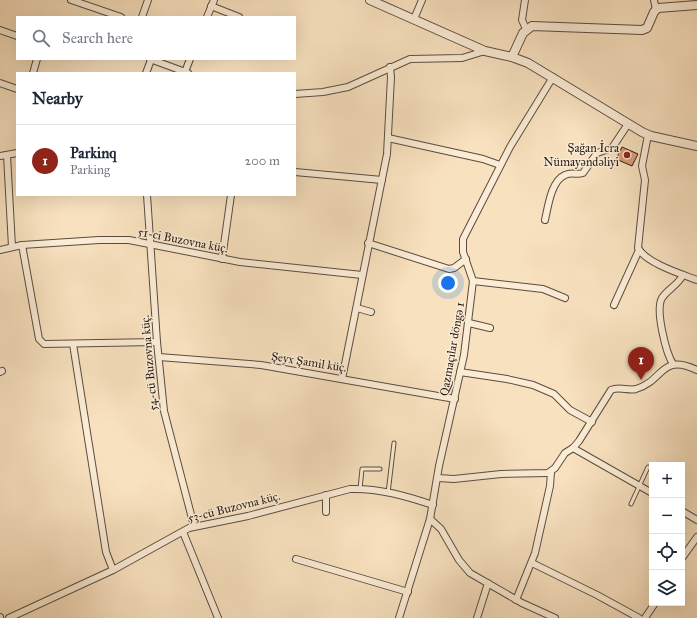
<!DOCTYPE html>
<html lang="en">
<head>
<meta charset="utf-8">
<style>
	:root { --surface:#fff; --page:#f6f6f7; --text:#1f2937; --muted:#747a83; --line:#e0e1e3; --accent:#8f2418 }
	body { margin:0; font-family:"IM FELL Great Primer",serif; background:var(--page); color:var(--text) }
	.controls { position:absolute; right:12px; bottom:12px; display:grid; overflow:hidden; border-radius:0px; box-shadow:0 4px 16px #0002 }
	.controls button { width:36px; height:36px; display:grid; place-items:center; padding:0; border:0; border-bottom:1px solid var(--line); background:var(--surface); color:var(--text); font:20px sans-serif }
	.you { position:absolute; left:448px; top:283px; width:14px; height:14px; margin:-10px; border:3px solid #fff; border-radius:50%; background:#1a73e8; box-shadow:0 0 0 6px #1a73e833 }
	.badge { display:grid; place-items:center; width:26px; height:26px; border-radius:50%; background:var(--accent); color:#fff; font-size:13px; font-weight:700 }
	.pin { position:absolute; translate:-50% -33px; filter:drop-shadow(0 1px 2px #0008) }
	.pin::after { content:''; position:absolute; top:21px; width:14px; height:12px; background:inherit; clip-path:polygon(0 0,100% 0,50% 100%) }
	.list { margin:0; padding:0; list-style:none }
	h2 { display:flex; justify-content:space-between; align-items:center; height:52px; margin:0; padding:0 16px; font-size:17px }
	h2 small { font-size:13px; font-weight:400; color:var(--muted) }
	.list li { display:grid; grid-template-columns:26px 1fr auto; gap:12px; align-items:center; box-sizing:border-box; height:72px; padding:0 16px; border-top:1px solid var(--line) }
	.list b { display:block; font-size:15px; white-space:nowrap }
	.list p { margin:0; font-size:13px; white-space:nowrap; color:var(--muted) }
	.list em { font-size:13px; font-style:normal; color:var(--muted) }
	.icon { flex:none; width:22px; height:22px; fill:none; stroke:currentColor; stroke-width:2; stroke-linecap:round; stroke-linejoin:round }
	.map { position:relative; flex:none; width:697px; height:618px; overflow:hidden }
	.search { position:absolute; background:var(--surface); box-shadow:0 4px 16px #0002; left:16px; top:16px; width:280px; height:44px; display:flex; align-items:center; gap:10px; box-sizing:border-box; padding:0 14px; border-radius:0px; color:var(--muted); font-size:15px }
	.panel { position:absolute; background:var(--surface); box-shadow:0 4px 16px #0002; left:16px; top:72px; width:280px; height:124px; border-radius:0px }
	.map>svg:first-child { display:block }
</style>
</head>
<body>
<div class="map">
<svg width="697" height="618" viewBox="0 0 697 618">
	<rect width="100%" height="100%" fill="#f8e1bf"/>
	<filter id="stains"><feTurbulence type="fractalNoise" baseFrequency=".005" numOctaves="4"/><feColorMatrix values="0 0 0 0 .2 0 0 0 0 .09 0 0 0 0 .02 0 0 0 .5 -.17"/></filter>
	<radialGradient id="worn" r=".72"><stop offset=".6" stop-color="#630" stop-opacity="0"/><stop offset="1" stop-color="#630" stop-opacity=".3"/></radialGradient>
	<path fill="#e09a76" stroke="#281b15" d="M 622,147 L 638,154 L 632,166 L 616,159 Z"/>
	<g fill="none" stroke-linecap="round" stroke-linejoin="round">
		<defs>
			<g id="service">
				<path d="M 360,489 L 362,469 L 380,469"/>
				<path d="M 388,493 L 394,443"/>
				<path d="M 631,504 L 648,467"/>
			</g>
			<g id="minor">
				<path d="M 71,0 L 121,17"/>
				<path d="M 525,0 L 522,20 L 526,29"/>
				<path d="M 654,0 L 656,10"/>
				<path d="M 211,6 L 239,17"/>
				<path d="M 142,17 L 148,0"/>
				<path d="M 207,17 L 214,0"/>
				<path d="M 414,19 L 422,0"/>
				<path d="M 0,30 L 17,36"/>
				<path d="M 150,59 L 188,73"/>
				<path d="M 185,72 L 190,59"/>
				<path d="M 33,73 L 37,59"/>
				<path d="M 146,73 L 151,60"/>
				<path d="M 0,83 L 17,89"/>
				<path d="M 295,94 L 323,92 L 348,87 L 410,59 L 462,58 L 485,51"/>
				<path d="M 648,135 L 642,166 L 645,180 L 638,248 C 646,263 681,274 697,280"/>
				<path d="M 388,138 L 483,159 L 500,165"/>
				<path d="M 7,155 L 12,247"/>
				<path d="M 0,156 L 17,153"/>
				<path d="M 295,172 L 382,180"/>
				<path d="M 147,195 L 157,342 L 164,411 L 194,526"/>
				<path d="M 545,220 C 548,207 551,181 565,175 C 571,172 577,175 583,173 L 597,153 L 612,148 L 628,124"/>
				<path d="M 368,243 L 449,269 L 454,268 L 466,259"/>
				<path d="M 22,245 L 39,339 L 44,344 L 157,342"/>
				<path d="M 0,250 L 22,245 L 99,240 L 129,240 L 240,262 L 362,275"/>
				<path d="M 222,259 L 231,195"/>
				<path d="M 473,281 L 543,289 L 565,298"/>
				<path d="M 614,305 L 639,250"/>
				<path d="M 357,308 L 371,312"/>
				<path d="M 469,323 L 490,328"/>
				<path d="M 73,344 L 106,552 L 113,570"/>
				<path d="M 159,357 L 261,365 L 455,399"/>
				<path d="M 673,364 C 666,353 655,310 662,298 C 668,289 678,285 683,275"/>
				<path d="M 0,372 L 2,371"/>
				<path d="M 460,372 L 507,379 L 533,385 L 554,394 L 570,410 L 592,422"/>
				<path d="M 342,379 L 387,154 L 391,77 L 390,67"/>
				<path d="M 573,448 L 652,493"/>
				<path d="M 438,478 L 454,479 L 501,474 L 548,473 L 555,468 L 565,453 L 573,448 L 579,441 L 611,390 C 619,386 628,391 636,389 C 665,380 660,353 697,370"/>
				<path d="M 326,495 L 326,512"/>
				<path d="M 682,511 L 697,520"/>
				<path d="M 430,519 L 441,529 L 459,560 L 470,573 L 522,603 L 555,618"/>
				<path d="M 183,532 L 218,618"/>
				<path d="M 682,558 L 697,537"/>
				<path d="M 296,559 L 408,592"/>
				<path d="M 532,563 L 597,595 L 639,618"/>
				<path d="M 516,600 L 535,553 L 550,486 L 551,472"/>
				<path d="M 0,617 L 0,618"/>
				<path d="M 9,618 L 113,570 L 189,528 L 248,516 L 350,489 C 379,488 406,496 433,505"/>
				<path d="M 399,618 L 430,519 L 439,466 L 464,355 L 473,281 L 463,252 L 463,239 L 510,147 L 553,77"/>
				<path d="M 477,618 L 488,583"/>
				<path d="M 645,618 L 655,603"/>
			</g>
			<g id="tertiary">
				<path d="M 370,0 L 485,51 L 512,57 L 528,63 L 642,132 L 651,136 L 697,146"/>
				<path d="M 512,57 L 523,33 L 532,26 L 642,30 L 647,28 L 654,12 L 658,8 L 697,5"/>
			</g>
		</defs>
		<use href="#service" stroke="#5c4c40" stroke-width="5"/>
		<use href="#minor" stroke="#5c4c40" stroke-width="8"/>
		<use href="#tertiary" stroke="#5c4c40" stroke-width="10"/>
		<use href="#service" stroke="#faecd5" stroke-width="3"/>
		<use href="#minor" stroke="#faecd5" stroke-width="6"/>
		<use href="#tertiary" stroke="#faecd5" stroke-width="8"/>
	</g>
	<circle fill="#8f2418" stroke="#faecd5" stroke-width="1.5" cx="627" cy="155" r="4"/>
	<g text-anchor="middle" stroke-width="3" stroke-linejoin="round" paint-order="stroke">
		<g font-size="12" fill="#281b15" stroke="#faecd5" text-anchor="end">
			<text x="619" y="152">Şağan İcra<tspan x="619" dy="14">Nümayəndəliyi</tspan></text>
		</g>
		<g font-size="12" fill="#281b15" stroke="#faecd5">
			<text transform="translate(183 240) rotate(11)" y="4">51-ci Buzovna küç.</text>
			<text transform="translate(452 349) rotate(-80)" y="4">Qazmaçılar döngə 1</text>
			<text transform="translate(309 362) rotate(9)" y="4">Şeyx Şamil küç.</text>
			<text transform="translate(149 363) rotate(-95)" y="4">54-cü Buzovna küç.</text>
			<text transform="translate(234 507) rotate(-14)" y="4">53-cü Buzovna küç.</text>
		</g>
	</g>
	<rect width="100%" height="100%" filter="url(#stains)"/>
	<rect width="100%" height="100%" fill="url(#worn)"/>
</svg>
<div class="controls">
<button>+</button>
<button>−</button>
<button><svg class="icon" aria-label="locate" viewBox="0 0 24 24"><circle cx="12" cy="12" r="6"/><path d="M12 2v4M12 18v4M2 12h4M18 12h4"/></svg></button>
<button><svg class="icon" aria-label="layers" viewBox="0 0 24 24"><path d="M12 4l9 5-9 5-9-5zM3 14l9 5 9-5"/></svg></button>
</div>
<div class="you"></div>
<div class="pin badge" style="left:641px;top:380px">1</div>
<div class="search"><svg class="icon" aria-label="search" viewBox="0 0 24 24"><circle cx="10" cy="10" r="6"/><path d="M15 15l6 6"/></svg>Search here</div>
<section class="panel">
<h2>Nearby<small></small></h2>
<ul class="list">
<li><span class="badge">1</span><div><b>Parkinq</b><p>Parking</p></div><em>200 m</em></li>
</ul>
</section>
</div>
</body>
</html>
